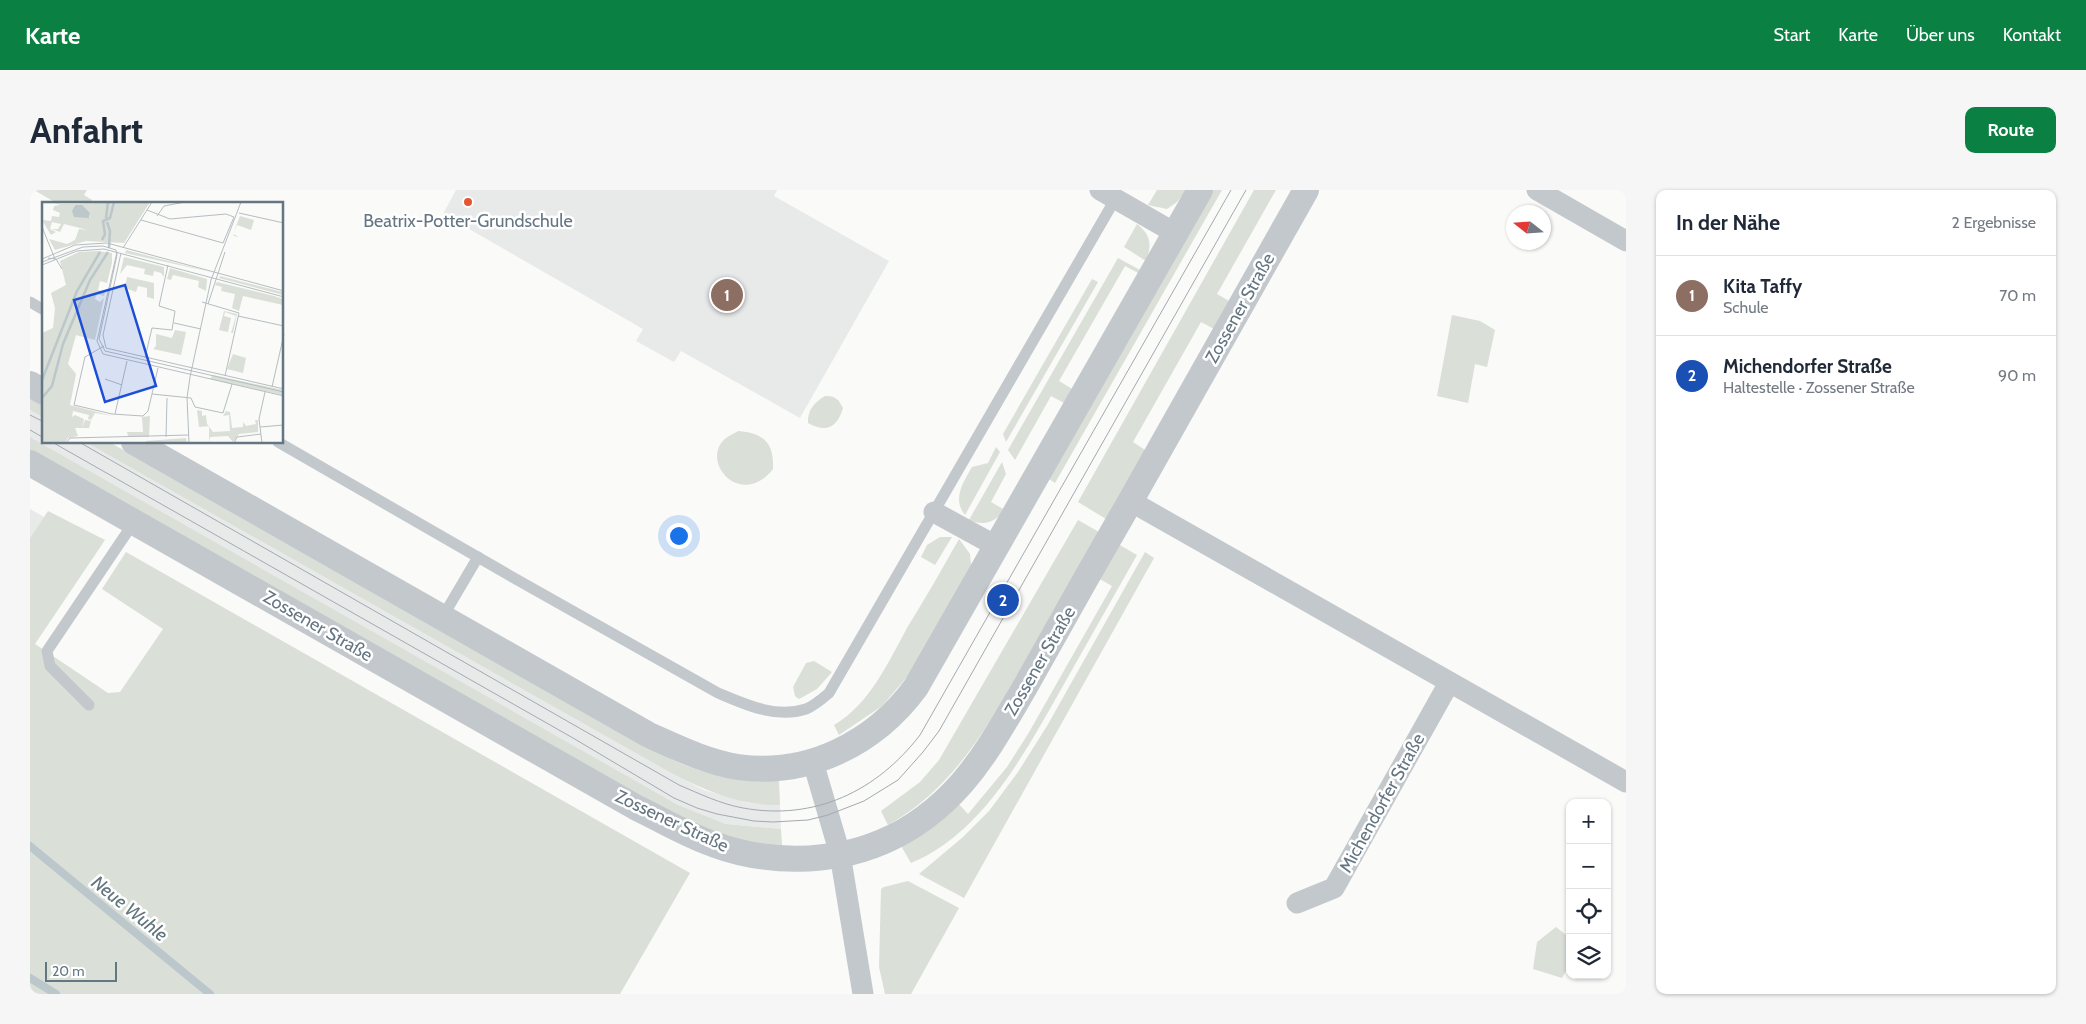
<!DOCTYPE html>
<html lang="de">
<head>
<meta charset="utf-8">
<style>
	:root { --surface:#fff; --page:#f6f6f7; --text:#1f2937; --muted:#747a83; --line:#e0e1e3; --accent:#0b8043 }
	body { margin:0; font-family:Cabin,sans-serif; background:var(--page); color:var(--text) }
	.controls { position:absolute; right:15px; bottom:15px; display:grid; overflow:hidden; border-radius:10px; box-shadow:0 1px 4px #0004 }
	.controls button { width:45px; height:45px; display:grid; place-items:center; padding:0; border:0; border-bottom:1px solid var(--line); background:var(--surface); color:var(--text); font:25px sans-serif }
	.compass { position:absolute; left:1476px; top:15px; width:45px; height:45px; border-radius:50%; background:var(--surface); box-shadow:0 1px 4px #0004; rotate:287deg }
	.scale { position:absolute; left:15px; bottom:12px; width:72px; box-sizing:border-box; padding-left:5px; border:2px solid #657683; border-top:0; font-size:14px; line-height:18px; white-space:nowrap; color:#657683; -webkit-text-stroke:4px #fff; paint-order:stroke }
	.you { position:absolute; left:648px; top:345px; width:18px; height:18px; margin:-12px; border:4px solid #fff; border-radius:50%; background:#1a73e8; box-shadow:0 0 0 8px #1a73e833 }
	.badge { display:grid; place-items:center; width:32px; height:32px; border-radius:50%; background:var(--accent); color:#fff; font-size:16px; font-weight:700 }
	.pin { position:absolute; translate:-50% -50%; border:2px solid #fff; box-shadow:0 1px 5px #0006 }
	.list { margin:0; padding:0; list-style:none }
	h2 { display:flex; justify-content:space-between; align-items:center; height:65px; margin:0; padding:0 20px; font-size:21px }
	h2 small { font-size:16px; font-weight:400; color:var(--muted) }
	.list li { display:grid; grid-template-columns:32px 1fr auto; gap:15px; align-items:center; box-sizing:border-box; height:80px; padding:0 20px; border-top:1px solid var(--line) }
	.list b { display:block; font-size:19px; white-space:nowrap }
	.list p { margin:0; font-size:16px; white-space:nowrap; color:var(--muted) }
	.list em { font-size:16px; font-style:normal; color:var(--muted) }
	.icon { flex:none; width:28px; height:28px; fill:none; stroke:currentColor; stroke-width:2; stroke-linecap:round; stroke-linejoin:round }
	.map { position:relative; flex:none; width:1596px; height:804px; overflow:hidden; border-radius:10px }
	header { display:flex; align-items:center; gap:30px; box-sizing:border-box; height:70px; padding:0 25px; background:var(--accent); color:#fff }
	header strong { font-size:24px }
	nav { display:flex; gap:28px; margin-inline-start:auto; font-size:18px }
	.intro { display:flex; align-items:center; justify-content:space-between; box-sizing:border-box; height:120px; padding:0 30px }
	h1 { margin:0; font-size:35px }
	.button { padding:12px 22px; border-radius:10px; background:var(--accent); color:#fff; font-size:18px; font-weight:700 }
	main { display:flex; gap:30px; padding:0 30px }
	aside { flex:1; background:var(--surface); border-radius:10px; box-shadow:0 1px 4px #0004 }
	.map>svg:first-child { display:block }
</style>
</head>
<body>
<header>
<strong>Karte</strong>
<nav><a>Start</a><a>Karte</a><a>Über uns</a><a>Kontakt</a></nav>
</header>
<div class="intro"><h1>Anfahrt</h1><a class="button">Route</a></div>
<main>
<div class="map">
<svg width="1596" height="804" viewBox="0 0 1596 804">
	<rect width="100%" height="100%" fill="#fafaf8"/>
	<g fill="#e8e9e9">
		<path d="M 426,0 L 747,0 L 744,6 L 859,71 L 770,228 L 651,161 L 644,172 L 606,151 L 613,139 L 413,24 Z"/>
		<path d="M 0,220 L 14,228 L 14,252 L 57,253 L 641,583 L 674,600 L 718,613 L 750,615 L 751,639 L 696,634 L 648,615 L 619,599 L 0,247 Z"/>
		<path d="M 0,319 L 14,327 L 0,348 Z"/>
	</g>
	<g fill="#dadfd7">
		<path d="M 4,0 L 57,0 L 54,5 L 62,10 L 59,14 L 28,14 Z"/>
		<path d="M 1127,0 L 1157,0 L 1147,12 L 1137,19 L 1118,15 Z"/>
		<path d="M 1183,0 L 1192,0 L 1025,293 L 1019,289 Z"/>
		<path d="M 1224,0 L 1246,0 L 1187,104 L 1199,111 L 1184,139 L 1171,132 L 1103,252 L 1115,260 L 1076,329 L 1048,312 Z"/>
		<path d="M 1107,34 C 1121,45 1122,55 1116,71 L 1094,57 Z"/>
		<path d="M 1088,68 L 1112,81 L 1110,84 L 1095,76 L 1029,191 L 1044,200 L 1036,214 L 1021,206 L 985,270 L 978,260 Z"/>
		<path d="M 1062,89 L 1068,92 L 976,252 L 973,244 Z"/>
		<path d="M 1422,125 L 1450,131 L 1465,140 L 1457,177 L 1445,174 L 1438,213 L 1407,206 Z"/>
		<path d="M 0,206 L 14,214 L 14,228 L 0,220 Z"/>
		<path d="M 795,206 C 806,206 808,209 813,218 C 807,238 796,243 778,233 C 777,220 785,212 795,206 Z"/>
		<path d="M 708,241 C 734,243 744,253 743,279 C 712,318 673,275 692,252 C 696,247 703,244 708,241 Z"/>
		<path d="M 0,247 L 648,615 L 696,634 L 751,639 L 752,656 C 705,655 662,632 620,613 L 0,260 Z"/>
		<path d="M 57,253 L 81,253 L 643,570 C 679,587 709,590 749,590 L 750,615 C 710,616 676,601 641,583 Z"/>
		<path d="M 966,257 L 970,262 L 935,325 C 922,309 933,293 942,277 L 958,273 Z"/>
		<path d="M 972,272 L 976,284 L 961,312 L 975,320 C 964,333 954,336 939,330 Z"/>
		<path d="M 18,321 L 75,350 L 5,454 L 78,503 L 90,502 L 133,439 L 72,399 L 96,362 L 660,683 L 590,804 L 0,804 L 0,348 Z"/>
		<path d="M 1048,330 L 1069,342 C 1045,382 1022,423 999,464 C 962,530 926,597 858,635 L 851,621 L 890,592 L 909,570 Z"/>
		<path d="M 910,347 L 922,347 L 905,375 L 891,367 L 897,355 Z"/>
		<path d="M 929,349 L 940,364 L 941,375 L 883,480 L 852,516 L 809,545 L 804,535 C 839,515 858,473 877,438 C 895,409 912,379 929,349 Z"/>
		<path d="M 1088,354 L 1107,365 C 1084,406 1061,446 1038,487 C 999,555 956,642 881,673 L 871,656 L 927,612 L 938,624 L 977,577 L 998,544 L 1082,396 L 1068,388 Z"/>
		<path d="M 1115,362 L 1124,368 L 934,708 L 889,684 L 933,647 L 959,621 L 988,582 L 1017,536 Z"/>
		<path d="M 784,471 L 802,482 L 787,499 L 769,509 L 765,506 L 763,497 L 776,473 Z"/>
		<path d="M 878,691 L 929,718 L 881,804 L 855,804 L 849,777 L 851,699 L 854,697 Z"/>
		<path d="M 1526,737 L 1540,748 L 1540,774 L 1532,788 L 1503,779 L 1507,752 Z"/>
	</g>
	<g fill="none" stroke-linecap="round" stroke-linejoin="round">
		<g stroke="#bbc7cb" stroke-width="8">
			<path d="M 0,656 L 180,804"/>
			<path d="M 0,788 L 26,804"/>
		</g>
		<g stroke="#c3c8cc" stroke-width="11">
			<path d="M 0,112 L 14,120"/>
			<path d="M 248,252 L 484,388 L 688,503 C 714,514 746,529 776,519 C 784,516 792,509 799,503 L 1087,6"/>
			<path d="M 412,428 L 448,367"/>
			<path d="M 59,515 L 20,476 L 17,461 L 104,332"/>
		</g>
		<g stroke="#c3c8cc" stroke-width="21">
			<path d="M 1070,0 L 1145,43"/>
			<path d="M 1507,0 L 1596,51"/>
			<path d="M 1102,312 L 1596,592"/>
			<path d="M 904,322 L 966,356"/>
			<path d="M 783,572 L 810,664 L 833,804"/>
			<path d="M 1267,713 L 1304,698 L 1419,493"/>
		</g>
		<g stroke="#c3c8cc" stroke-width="26">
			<path d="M 0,194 L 14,202"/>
			<path d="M 104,252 L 619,545 C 648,558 677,572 708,577 C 778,587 845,553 886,497 L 1170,0"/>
			<path d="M 0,273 L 607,618 C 632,630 657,645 683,654 C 736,674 800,674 852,652 C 883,639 910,618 932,593 C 957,564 975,531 995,497 C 1015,462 1034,427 1054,392 C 1129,262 1202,131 1276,0"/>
		</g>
		<g stroke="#a2aab0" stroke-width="1">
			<path d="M 0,225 L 14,232"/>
			<path d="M 0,240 L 14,248"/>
			<path d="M 22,252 L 543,548 L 644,608 L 667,618 L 687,624 L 724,631 L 743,632 L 778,630 L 798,625 L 834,611 L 868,590 L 893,562 L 909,541 L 1216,0"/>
			<path d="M 49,252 L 649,595 C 670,604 691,614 713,618 C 785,631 847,601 890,545 L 1201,0"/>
		</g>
	</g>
	<circle fill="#e4572e" stroke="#fff" stroke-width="2" cx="438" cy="12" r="5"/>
	<g text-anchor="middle" stroke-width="5" stroke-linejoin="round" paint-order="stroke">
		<g font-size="18" fill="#657683" stroke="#fff">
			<text x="438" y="37">Beatrix-Potter-Grundschule</text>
		</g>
		<g font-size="18" fill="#657683" stroke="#fff">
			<text transform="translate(1210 118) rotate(-61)" y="6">Zossener Straße</text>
			<text transform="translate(288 436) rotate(30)" y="6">Zossener Straße</text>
			<text transform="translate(1010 471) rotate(-60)" y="6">Zossener Straße</text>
			<text transform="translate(1352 613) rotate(-61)" y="6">Michendorfer Straße</text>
			<text transform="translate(642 631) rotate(25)" y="6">Zossener Straße</text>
		</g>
		<g font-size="19" font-style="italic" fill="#60757c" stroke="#fff">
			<text transform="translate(100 718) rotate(39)" y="7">Neue Wuhle</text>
		</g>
	</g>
	<g transform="translate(12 12)">
		<rect width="241" height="241" fill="#fafaf8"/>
		<path d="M 10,0 L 18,2 L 108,0 L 82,41 L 44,39 L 13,48 L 7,37 L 25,42 L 33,38 L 37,27 L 46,28 L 22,22 L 18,30 L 10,27 L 16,27 L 19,22 L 10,20 L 8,27 L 14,30 L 9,33 L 0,18 L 9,19 L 10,14 L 17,15 L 18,11 L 11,8 L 12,4 L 18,3 ZM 32,3 L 48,11 L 48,15 L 32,15 ZM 198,14 L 212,18 L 209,28 L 195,23 L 191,32 L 197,35 L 192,34 L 191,32 ZM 84,48 L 169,70 L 83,51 ZM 56,49 L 70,51 L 70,61 L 65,81 L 58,79 L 56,88 L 63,90 L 62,94 L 55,92 L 53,97 L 58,100 L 62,96 L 53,138 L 34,133 L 26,162 L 34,172 L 28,203 L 71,214 L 53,211 L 49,218 L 46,217 L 47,213 L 31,209 L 30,215 L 33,213 L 42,217 L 40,225 L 43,218 L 49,219 L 47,226 L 33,226 L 36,234 L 26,236 L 23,241 L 0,241 L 0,131 L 11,126 L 13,106 L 9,91 L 24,83 L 18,59 L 37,50 ZM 82,55 L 122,65 L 122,75 L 119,71 L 112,69 L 111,74 L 102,72 L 103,67 L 85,63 L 78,72 ZM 128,66 L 165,77 L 164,89 L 156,85 L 157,79 L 131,73 L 129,78 L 125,77 ZM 178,74 L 241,90 L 241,93 L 177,76 ZM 85,75 L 112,81 L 112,97 L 105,95 L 105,86 L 96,84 L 94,90 L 83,86 ZM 175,80 L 232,94 L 241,97 L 241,103 L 201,94 L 197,109 L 190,106 L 193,92 L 179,89 L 180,85 L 173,83 ZM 182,109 L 195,112 L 191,131 L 189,131 L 194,114 L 183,110 L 182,114 L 189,116 L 186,130 L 177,128 ZM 133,128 L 144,130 L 139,153 L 111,147 L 114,144 L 114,132 L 130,136 ZM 191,152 L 204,156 L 201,171 L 185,167 ZM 171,173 L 241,188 L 241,193 L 168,177 ZM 155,208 L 160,209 L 160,214 L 164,213 L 165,222 L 171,230 L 188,229 L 187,213 L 181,214 L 184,209 L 188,210 L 190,226 L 201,225 L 201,220 L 204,224 L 214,222 L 213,218 L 216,218 L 216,230 L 197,232 L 191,240 L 186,234 L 168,235 L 167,241 L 167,224 L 157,225 ZM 108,214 L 107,235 L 86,234 L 85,230 L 101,230 L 100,215 ZM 144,236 L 145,241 L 104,241 L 104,239 Z" fill="#dadfd7" fill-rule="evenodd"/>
		<path d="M 33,3 L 40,3 L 48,11 L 47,16 L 32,15 L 30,9 Z" fill="#bbc7cb"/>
		<path fill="none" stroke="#bbc7cb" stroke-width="2.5" d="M 64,16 L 66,0M 65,20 L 68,29 L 67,46M 60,38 L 63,32 L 61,19 L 68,16 L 72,0M 0,178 L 35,89 L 58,50M 0,196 L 10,184 L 21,142 L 48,78 L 66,50"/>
		<path fill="none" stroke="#b5bdc2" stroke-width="1" d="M 197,11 L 242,21M 115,14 L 122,4 L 143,0M 99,18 L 181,41 L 192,15 L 184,12 L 128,17 L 105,8M 0,25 L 13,57M 81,46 L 110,0M 75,50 L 55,139 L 61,152 L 242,194M 79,51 L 61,133 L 64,146 L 242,187M 6,56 L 14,57 L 20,67M 0,57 L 33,43 L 65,41 L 242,89M 0,60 L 41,45 L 61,44 L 74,48 L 75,53 L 57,137 L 63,149 L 242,190M 0,63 L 35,49 L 62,47 L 242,95M 160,100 L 197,111 L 183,174M 166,102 L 183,50M 196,114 L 242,124M 132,121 L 159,127M 62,144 L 43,155 L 32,203 L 70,212 L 101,214 L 106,209 L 116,166M 103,156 L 110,126 L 130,128 L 133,109 L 117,104 L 126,63M 63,177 L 80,183M 230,185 L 242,132M 110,192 L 149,196 L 153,205 L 181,211 L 190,182M 73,212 L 85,159M 218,225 L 242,223M 124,235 L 125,196M 24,241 L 28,236 L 147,233M 147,241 L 145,196 L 148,175 L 169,78 L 199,0M 192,241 L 195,235 L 219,232M 220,241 L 217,217 L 223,190"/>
		<path fill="#1d4ed8" fill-opacity="0.15" stroke="#1d4ed8" stroke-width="2.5" d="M 83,83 L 114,184 L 63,200 L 32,98 Z"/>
		<rect width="241" height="241" fill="none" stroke="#657683" stroke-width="2.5"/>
	</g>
</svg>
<div class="controls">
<button>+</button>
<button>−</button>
<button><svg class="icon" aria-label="locate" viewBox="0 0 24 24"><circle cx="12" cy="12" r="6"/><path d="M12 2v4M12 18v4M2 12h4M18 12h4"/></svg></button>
<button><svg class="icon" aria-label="layers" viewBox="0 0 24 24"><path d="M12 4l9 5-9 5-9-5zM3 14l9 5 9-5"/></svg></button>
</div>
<svg class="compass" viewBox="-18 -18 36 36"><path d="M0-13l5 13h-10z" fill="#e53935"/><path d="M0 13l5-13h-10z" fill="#747a83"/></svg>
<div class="scale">20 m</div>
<div class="you"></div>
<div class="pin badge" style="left:697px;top:105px;background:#8d6e63">1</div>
<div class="pin badge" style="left:973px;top:410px;background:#1a4fb4">2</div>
</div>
<aside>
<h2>In der Nähe<small>2 Ergebnisse</small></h2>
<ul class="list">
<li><span class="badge" style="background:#8d6e63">1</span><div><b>Kita Taffy</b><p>Schule</p></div><em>70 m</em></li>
<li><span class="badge" style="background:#1a4fb4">2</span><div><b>Michendorfer Straße</b><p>Haltestelle · Zossener Straße</p></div><em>90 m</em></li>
</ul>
</aside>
</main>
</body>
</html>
